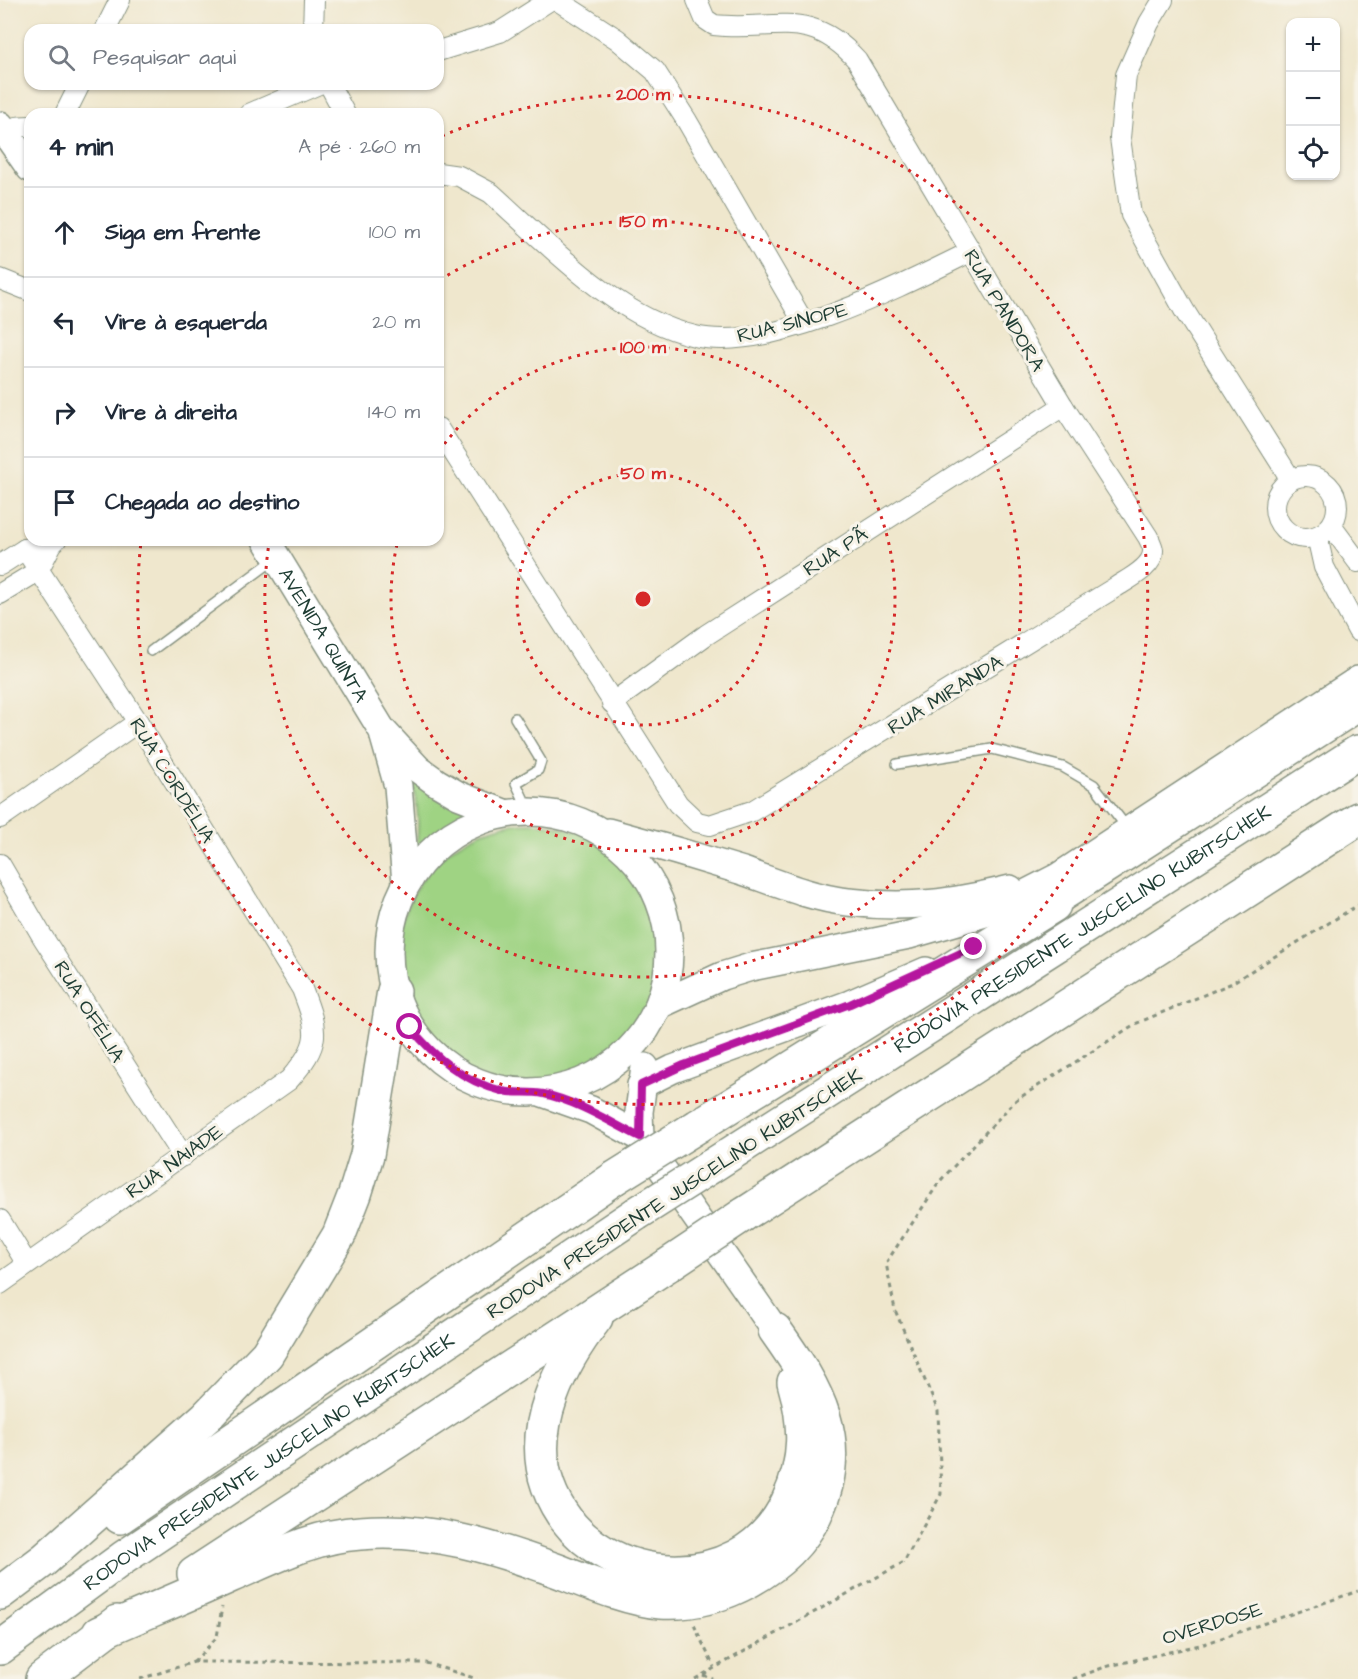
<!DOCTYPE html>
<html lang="pt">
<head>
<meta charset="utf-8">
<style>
	:root { --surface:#fff; --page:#f2f2f3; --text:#1f2937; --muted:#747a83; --line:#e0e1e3 }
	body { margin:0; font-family:"Architects Daughter",sans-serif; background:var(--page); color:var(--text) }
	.controls { position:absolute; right:18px; top:18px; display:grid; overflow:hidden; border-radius:12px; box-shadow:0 2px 4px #0004 }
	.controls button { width:54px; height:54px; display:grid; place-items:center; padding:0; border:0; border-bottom:2px solid var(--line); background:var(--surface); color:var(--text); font:30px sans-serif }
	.stop { position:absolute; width:18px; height:18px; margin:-14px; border:4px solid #b5179e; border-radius:50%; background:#fff }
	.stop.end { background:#b5179e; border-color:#fff; box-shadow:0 2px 6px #0008 }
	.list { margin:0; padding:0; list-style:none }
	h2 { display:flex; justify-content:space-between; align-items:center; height:78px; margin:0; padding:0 24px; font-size:26px }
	h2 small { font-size:20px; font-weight:400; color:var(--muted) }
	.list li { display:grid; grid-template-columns:39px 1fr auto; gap:18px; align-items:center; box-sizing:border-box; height:90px; padding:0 24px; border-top:2px solid var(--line) }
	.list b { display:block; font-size:22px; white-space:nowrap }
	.list em { font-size:20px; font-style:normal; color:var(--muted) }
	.icon { flex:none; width:33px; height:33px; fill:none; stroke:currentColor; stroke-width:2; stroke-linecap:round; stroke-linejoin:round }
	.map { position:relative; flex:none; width:1358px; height:1679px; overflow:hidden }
	.search { position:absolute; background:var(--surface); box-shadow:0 2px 4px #0004; left:24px; top:24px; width:420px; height:66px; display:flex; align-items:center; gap:15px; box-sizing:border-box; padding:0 21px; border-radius:18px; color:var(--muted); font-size:22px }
	.panel { position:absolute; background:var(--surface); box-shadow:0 2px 4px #0004; left:24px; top:108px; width:420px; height:438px; border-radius:18px }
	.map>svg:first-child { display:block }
</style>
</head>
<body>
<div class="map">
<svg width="1358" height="1679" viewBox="0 0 1358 1679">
	<rect width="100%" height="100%" fill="#f7f3e8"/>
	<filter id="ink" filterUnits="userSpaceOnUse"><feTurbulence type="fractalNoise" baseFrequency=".0167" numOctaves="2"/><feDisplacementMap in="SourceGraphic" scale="12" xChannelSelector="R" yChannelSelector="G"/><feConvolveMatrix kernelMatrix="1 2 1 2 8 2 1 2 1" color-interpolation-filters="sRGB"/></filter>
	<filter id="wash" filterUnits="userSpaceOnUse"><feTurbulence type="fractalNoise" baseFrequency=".008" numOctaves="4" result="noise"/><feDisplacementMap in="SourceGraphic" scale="24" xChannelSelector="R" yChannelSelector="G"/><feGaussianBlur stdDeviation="1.35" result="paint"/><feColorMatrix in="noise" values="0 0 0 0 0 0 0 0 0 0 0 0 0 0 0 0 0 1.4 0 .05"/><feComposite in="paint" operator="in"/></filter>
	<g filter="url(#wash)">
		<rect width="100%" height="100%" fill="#efe7cd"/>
		<g fill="#9fd383" stroke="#5f885c" stroke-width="1.5">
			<path d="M 408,770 L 484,814 C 449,825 437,827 415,857 C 420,826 419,801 408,770 Z"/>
			<circle cx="530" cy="955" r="132"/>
		</g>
	</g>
	<g filter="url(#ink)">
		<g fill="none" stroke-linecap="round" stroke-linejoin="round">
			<defs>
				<g id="lane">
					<path d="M 151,651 L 275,559"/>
					<path d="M 515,718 L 541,761 L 538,770 L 516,783 L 529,811"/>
					<path d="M 897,764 L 992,749 L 1063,767 L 1094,785 L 1128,829"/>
				</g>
				<g id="street">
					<path d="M 557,0 L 617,39 L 655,71 L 687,121 L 804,323"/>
					<path d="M 1163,0 L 1149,23 L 1126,75 L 1120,138 L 1131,215 L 1184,310 L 1290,478"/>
					<path d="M 105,30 L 120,0"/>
					<path d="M 313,30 L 314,0"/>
					<path d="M 438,51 L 500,32 L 550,0"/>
					<path d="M 329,84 L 345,114"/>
					<path d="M 65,114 L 80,84"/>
					<path d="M 249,114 L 319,84"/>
					<path d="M 0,136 C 8,127 19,126 30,126"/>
					<path d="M 438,173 L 459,176 L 491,193 C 549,245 616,318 695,336 C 770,354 903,285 970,252"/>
					<path d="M 0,279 L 30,291"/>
					<path d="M 438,428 L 678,804 L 697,822 L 710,825 L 752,811 L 1116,587 C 1128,579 1154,567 1153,550 C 1153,547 1150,541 1148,537 L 1063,406 L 857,60 C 809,6 773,32 714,25 L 705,19 L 697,0"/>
					<circle cx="1306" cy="507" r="31"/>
					<path d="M 1332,527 L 1358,562"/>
					<path d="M 1317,536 L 1324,567 L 1358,631"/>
					<path d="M 0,565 L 25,549 L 37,546"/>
					<path d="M 0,594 L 38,571 L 52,544 L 56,540"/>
					<path d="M 612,703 L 706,635 L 1063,406"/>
					<path d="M 0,818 L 138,722"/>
					<path d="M 0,864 L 42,936 L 183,1156"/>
					<path d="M 0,1220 L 27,1264"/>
					<path d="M 0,1284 L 289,1080 C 321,1043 319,1033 302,989 L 138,722 L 25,549"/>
				</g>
				<g id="secondary">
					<path d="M 0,125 L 30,168"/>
					<path id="s1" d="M 266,540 L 382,730 L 418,769 L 436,782 L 458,795 L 504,813"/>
					<path d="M 384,737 L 398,786 L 406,883"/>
					<circle cx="529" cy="952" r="140"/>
					<path d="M 608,832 C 653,844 698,857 743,871 C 777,883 812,898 848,902 C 909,909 952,903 1010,889"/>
					<path d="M 1035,915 L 1358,708"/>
					<path d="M 661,1004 L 722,976 L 751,967 L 909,935 L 992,911 L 1058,877 L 1358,680"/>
					<path d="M 641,1085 L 673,1069 L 850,1004 L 926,971"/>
					<path d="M 543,1093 L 591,1110 L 640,1137 L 775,1330"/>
					<path d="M 640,1137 L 639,1112 L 645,1067"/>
				</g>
				<g id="highway">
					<path d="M 698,1126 L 1054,905"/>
					<path id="s2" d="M 710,1167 L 1358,752"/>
					<path d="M 743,1215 L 1358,819"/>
					<path d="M 596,1318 C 561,1363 527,1427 548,1486 C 585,1589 741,1604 788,1501 C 807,1461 806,1423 794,1382"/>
					<path d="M 120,1517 L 613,1179"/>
					<path d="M 194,1574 L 668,1265"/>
					<path d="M 0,1593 L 44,1560 L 206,1417 L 267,1354 L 339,1235 L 355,1194 L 367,1155 L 394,991"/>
					<path d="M 99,1633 C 142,1614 186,1596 230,1576 C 272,1558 313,1536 360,1533 C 431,1527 496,1548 561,1572 C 589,1583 630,1600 660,1602 C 720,1606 788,1569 815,1515 C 850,1443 817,1389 775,1330"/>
					<path id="s3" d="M 0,1648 L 123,1558 L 636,1214"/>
					<path d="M 42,1679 L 117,1622"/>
				</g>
			</defs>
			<use href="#lane" stroke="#879280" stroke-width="12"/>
			<use href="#street" stroke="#879280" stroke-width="22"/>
			<use href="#secondary" stroke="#879280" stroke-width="30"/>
			<use href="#highway" stroke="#879280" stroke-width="36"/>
			<g stroke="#879280" stroke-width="3" stroke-dasharray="4.5 4.5" stroke-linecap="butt">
				<path d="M 694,1625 L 714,1667"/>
				<path d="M 194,1662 L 217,1637 L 222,1607"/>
				<path d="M 703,1675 L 713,1679"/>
				<path d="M 140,1679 L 194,1662 L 426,1663 L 477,1679"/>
				<path d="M 695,1679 L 904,1562 L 941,1494 L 938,1411 L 895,1310 L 886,1263 L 940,1181 L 1016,1100 L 1135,1024 L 1230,984 L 1358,905"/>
				<path d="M 1073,1679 L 1105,1667 L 1204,1644 L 1358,1591"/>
			</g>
			<use href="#lane" stroke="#fff" stroke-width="9"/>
			<use href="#street" stroke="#fff" stroke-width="20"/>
			<use href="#secondary" stroke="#fff" stroke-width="27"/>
			<use href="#highway" stroke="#fff" stroke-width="33"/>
			<defs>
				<g id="highway-bridge">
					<path d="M 613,1179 L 698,1126"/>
					<path d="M 636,1214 L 710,1167"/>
					<path d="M 668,1265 L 743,1215"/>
				</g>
			</defs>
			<use href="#highway-bridge" stroke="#879280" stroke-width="36" stroke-linecap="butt"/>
			<use href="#highway-bridge" stroke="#fff" stroke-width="33"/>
		</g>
	</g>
	<g fill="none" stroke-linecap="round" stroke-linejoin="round" filter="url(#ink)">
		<path stroke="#b5179e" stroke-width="8" d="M 410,1027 C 435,1057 462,1081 502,1091 C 516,1094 530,1091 544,1094 C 579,1102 608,1121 640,1137 L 641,1085 L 684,1065 L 850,1004 L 974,947"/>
	</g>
	<g fill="none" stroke="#d62828" stroke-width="3" stroke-dasharray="3 6">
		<circle cx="643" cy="599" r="126"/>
		<path d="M439 451A252 252 0 1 1 398 540"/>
		<path d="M440 280A378 378 0 1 1 269 543"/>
		<path d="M442 136A505 505 0 1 1 141 542"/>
	</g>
	<g text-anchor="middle" stroke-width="6" stroke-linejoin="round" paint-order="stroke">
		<g font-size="20" fill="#1f3d34" stroke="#f7f3e8">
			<text transform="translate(1005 310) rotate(59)" y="7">RUA PANDORA</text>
			<text transform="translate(792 322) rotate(-14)" y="7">RUA SINOPE</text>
			<text transform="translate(835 551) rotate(-33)" y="7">RUA PÃ</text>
			<text dy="7" stroke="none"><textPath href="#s1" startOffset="111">AVENIDA QUINTA</textPath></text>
			<text transform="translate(945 694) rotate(-32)" y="7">RUA MIRANDA</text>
			<text transform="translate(173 780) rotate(58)" y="7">RUA CORDÉLIA</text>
			<text dy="7" stroke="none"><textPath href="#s2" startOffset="442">RODOVIA PRESIDENTE JUSCELINO KUBITSCHEK</textPath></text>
			<text transform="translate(90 1011) rotate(58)" y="7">RUA OFÉLIA</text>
			<text transform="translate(174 1161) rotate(-35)" y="7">RUA NAIADE</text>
			<text transform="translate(674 1193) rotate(-33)" y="7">RODOVIA PRESIDENTE JUSCELINO KUBITSCHEK</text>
			<text dy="7" stroke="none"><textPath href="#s3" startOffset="327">RODOVIA PRESIDENTE JUSCELINO KUBITSCHEK</textPath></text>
			<text transform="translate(1212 1623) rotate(-17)" y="7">OVERDOSE</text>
		</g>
	</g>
	<circle cx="643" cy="599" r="9" fill="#d62828" stroke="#f7f3e8" stroke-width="3"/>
	<g font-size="18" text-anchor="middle" font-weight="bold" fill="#d62828" stroke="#f7f3e8" stroke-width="6" stroke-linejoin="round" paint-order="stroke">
		<text x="643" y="100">200 m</text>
		<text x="643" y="227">150 m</text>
		<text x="643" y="353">100 m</text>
		<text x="643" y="479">50 m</text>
	</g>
</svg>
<div class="controls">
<button>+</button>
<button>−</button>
<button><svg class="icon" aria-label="locate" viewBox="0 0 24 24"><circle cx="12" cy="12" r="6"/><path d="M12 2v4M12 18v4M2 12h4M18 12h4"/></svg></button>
</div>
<div class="stop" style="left:410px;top:1027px"></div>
<div class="stop end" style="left:974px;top:947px"></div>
<div class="search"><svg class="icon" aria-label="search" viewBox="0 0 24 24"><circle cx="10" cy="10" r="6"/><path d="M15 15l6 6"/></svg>Pesquisar aqui</div>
<section class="panel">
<h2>4 min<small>A pé · 260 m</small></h2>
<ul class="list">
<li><svg class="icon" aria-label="ahead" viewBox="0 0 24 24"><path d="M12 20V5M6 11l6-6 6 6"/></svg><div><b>Siga em frente</b></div><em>100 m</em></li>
<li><svg class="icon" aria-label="left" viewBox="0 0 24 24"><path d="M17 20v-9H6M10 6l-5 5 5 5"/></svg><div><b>Vire à esquerda</b></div><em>20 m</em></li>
<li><svg class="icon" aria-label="right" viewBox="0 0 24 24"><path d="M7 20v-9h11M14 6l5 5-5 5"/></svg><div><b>Vire à direita</b></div><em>140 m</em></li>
<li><svg class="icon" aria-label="arrive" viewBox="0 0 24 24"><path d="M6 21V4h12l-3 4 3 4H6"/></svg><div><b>Chegada ao destino</b></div></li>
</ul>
</section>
</div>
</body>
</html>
